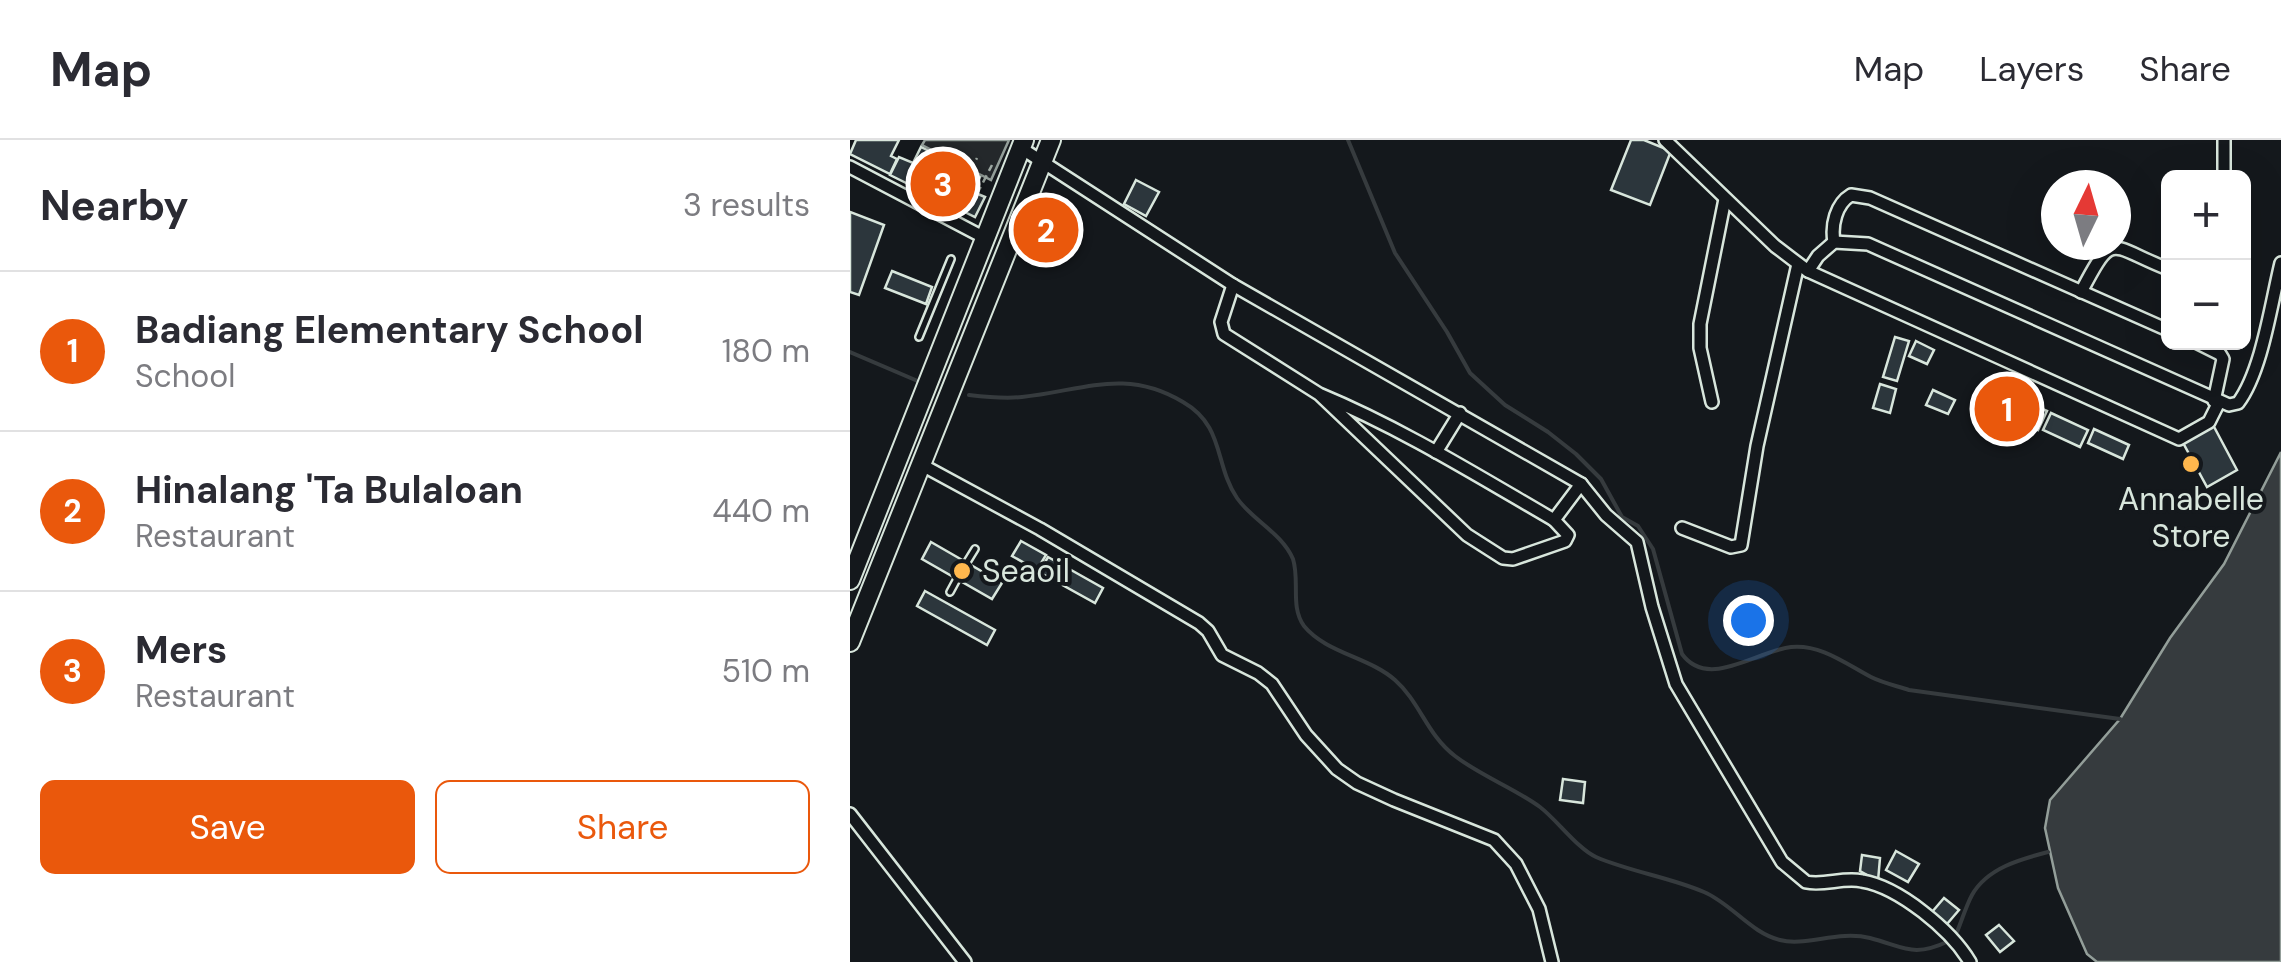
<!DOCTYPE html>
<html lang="en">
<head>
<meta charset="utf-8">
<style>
	:root { --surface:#fff; --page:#f7f7f7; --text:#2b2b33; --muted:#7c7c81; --line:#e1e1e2; --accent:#ea580c }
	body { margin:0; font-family:"DM Sans",sans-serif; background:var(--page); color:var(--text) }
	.controls { position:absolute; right:30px; top:30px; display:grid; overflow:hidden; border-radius:15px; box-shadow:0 10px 40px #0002 }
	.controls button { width:90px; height:90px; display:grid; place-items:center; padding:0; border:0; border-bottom:2px solid var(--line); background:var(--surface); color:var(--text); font:50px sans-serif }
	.compass { position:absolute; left:1191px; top:30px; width:90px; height:90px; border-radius:50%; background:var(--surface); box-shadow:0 10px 40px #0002; rotate:5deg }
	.you { position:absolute; left:898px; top:480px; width:35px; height:35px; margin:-25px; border:8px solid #fff; border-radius:50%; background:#1a73e8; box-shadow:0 0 0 15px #1a73e833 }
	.badge { display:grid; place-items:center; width:65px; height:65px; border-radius:50%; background:var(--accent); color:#fff; font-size:32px; font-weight:700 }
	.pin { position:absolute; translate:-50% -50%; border:5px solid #fff; box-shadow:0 2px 10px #0006 }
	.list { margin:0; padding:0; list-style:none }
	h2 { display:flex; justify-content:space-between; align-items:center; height:130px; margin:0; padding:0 40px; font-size:42px }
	h2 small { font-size:32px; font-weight:400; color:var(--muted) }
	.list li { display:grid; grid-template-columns:65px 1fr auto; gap:30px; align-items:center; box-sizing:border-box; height:160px; padding:0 40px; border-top:2px solid var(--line) }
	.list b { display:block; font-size:38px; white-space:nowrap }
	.list p { margin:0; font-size:32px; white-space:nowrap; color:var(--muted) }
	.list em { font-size:32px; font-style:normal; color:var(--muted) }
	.actions { display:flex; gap:20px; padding:30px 40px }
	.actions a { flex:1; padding:22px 0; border:2px solid var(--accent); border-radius:15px; text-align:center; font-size:35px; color:var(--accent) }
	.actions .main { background:var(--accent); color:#fff }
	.map { position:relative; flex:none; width:1431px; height:822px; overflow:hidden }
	header { display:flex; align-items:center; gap:60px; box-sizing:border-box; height:140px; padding:0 50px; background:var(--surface); border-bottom:2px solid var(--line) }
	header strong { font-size:48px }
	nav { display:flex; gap:55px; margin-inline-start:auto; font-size:35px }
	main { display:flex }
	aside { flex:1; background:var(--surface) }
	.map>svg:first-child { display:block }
</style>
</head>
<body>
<header>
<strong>Map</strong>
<nav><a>Map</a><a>Layers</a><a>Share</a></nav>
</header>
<main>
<aside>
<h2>Nearby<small>3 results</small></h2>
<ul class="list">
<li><span class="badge">1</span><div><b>Badiang Elementary School</b><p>School</p></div><em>180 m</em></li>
<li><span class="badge">2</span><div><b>Hinalang 'Ta Bulaloan</b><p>Restaurant</p></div><em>440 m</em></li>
<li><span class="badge">3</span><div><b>Mers</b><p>Restaurant</p></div><em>510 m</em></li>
</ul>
<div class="actions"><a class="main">Save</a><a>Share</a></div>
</aside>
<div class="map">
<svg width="1431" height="822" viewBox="0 0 1431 822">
	<rect width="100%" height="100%" fill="#14181c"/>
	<path fill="#24282b" stroke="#939e99" stroke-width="2.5" d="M 75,0 L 159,0 L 141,40 L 72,5 Z"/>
	<path fill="#363b3e" stroke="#939e99" stroke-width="2.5" d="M 1431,312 L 1431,822 L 1247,822 L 1237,814 L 1208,748 L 1195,688 L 1200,660 L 1270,579 L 1320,498 L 1374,424 Z"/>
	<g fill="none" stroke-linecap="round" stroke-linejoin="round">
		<g stroke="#363b3e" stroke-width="4">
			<path d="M 498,0 L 545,113 L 597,192 L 620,233 L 655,265 L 698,292 L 726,314 L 751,339 L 772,377 L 788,386 L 803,409 L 832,514 C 858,550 906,511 941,507 C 971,504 996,524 1021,537 C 1033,543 1047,546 1059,550 L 1270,579"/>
			<path d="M 0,212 L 70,242"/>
			<path d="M 119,255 C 136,257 154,259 172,257 C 232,251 275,227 333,262 C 375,286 364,324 387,358 C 402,380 432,393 443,419 C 450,441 440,467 454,486 C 476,513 519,517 545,540 C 570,562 577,595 605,616 C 631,636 664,648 690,667 C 707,680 728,709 746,717 C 781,732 819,737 854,752 C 882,764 901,793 930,800 C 955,807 988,790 1020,798 C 1055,807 1063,818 1099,801"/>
			<path d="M 1107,792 C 1112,780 1116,766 1122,755 C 1137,728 1171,719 1198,712"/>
		</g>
	</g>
	<g fill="#2c363c" stroke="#d8e6dc" stroke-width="2.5">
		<path d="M 6,0 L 49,0 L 41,16 L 47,19 L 40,34 L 0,14 Z"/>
		<path d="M 781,0 L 794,0 L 821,11 L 800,65 L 761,50 Z"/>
		<path d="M 71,7 L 130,37 L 123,52 L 135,57 L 125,77 L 40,35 L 49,17 L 63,23 Z"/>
		<path d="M 286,40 L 309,52 L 296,76 L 274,64 Z"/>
		<path d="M 0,72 L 34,85 L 9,155 L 0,152 Z"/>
		<path d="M 42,131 L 82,147 L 76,164 L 35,148 Z"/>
		<path d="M 1045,197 L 1059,201 L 1047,241 L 1033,237 Z"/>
		<path d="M 1066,201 L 1084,210 L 1077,224 L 1059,216 Z"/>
		<path d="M 1030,244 L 1046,249 L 1040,273 L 1023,268 Z"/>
		<path d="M 1137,245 L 1197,271 L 1188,290 L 1129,263 Z"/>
		<path d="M 1083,250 L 1105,260 L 1098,274 L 1076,265 Z"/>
		<path d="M 1201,273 L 1238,290 L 1230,307 L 1193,290 Z"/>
		<path d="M 1362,283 L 1387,330 L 1357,347 L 1331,299 Z"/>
		<path d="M 1244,289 L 1279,305 L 1273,319 L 1238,303 Z"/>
		<path d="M 171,401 L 196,415 L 187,430 L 162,416 Z"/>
		<path d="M 81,402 L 152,443 L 142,459 L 72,419 Z"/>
		<path d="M 198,417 L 253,448 L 245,463 L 189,432 Z"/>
		<path d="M 75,451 L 145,490 L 137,505 L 67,466 Z"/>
		<path d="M 713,639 L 735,642 L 733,663 L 710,660 Z"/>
		<path d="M 1046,711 L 1069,724 L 1058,742 L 1036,730 Z"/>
		<path d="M 1012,715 L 1030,718 L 1028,741 L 1010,731 Z"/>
		<path d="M 1094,758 L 1109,770 L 1097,784 L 1082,772 Z"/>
		<path d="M 1149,785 L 1164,801 L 1150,812 L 1136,795 Z"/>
	</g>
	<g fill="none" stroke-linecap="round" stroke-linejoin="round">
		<defs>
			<g id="service">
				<path d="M 69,197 L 101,119"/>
				<path d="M 117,422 L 125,409"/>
				<path d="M 100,452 L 107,439"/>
			</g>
			<g id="minor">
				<path d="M 815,0 L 925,106 L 958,131 L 968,116 L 984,102 L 1018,104 L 1379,265 L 1388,263 C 1412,231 1421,164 1431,123"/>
				<path d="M 1374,0 L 1374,38"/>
				<path d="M 171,8 L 383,145 L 731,344 L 756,375 L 787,402 L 802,467 L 826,544 L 932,722 L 956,742 C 974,746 993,737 1012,741 C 1049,747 1101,790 1120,822"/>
				<path d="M 0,27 L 135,98"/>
				<path d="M 984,102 C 981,85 986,64 1001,55 L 1020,58 L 1318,190"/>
				<path d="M 958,131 L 1329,299 L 1359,282 L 1369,262"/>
				<path d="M 383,145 L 371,182 L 374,194 L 469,254 L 617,395 L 653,418 L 663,419 L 715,401 L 718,395 L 704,380 C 628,336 551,288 469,254"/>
				<path d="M 1231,152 C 1264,89 1259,106 1318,129"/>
				<path d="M 1346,202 L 1370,214 L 1373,219 L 1364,261"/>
				<path d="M 862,262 L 850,208 L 850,184 L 875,59"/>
				<path d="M 586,312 L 610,273"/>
				<path d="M 72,325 L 190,389 L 349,483 L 358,491 L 372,515 L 408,533 L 422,544 L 456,595 L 487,629 L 507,643 L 544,660 L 644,700 L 666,724 L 689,769 L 702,822"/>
				<path d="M 704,380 L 731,344"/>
				<path d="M 832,388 L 881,407 L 891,405 L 907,306 L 948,124"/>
				<path d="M 0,674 L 115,822"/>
			</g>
			<g id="trunk">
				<path d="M 0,440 L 174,0"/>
				<path d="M 0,502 L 201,0"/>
			</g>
		</defs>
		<use href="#service" stroke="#d8e6dc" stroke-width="10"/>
		<use href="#minor" stroke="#d8e6dc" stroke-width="16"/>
		<use href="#trunk" stroke="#d8e6dc" stroke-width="22"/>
		<g stroke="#9da8a2" stroke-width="2.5" stroke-dasharray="8 5" stroke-linecap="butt">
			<path d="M 120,31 L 127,18"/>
			<path d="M 127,54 L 142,25"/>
		</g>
		<use href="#service" stroke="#14181c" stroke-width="5"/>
		<use href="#minor" stroke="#14181c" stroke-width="11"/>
		<use href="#trunk" stroke="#14181c" stroke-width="18"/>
	</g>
	<g fill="#ffb74d" stroke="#14181c" stroke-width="4">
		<circle cx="1341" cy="324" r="10"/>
		<circle cx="112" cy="431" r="10"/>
	</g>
	<g text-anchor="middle" stroke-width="8" stroke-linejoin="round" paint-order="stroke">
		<g font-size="32" fill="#d8e6dc" stroke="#14181c">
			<text x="1341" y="370">Annabelle<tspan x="1341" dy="37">Store</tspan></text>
			<text x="132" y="442" text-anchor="start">Seaoil</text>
		</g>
	</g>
</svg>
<div class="controls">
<button>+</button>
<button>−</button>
</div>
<svg class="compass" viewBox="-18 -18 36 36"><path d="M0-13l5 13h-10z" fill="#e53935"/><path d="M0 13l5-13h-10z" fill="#7c7c81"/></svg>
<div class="you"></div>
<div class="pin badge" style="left:1157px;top:269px">1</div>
<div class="pin badge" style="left:196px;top:90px">2</div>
<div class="pin badge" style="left:93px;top:44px">3</div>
</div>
</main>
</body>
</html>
